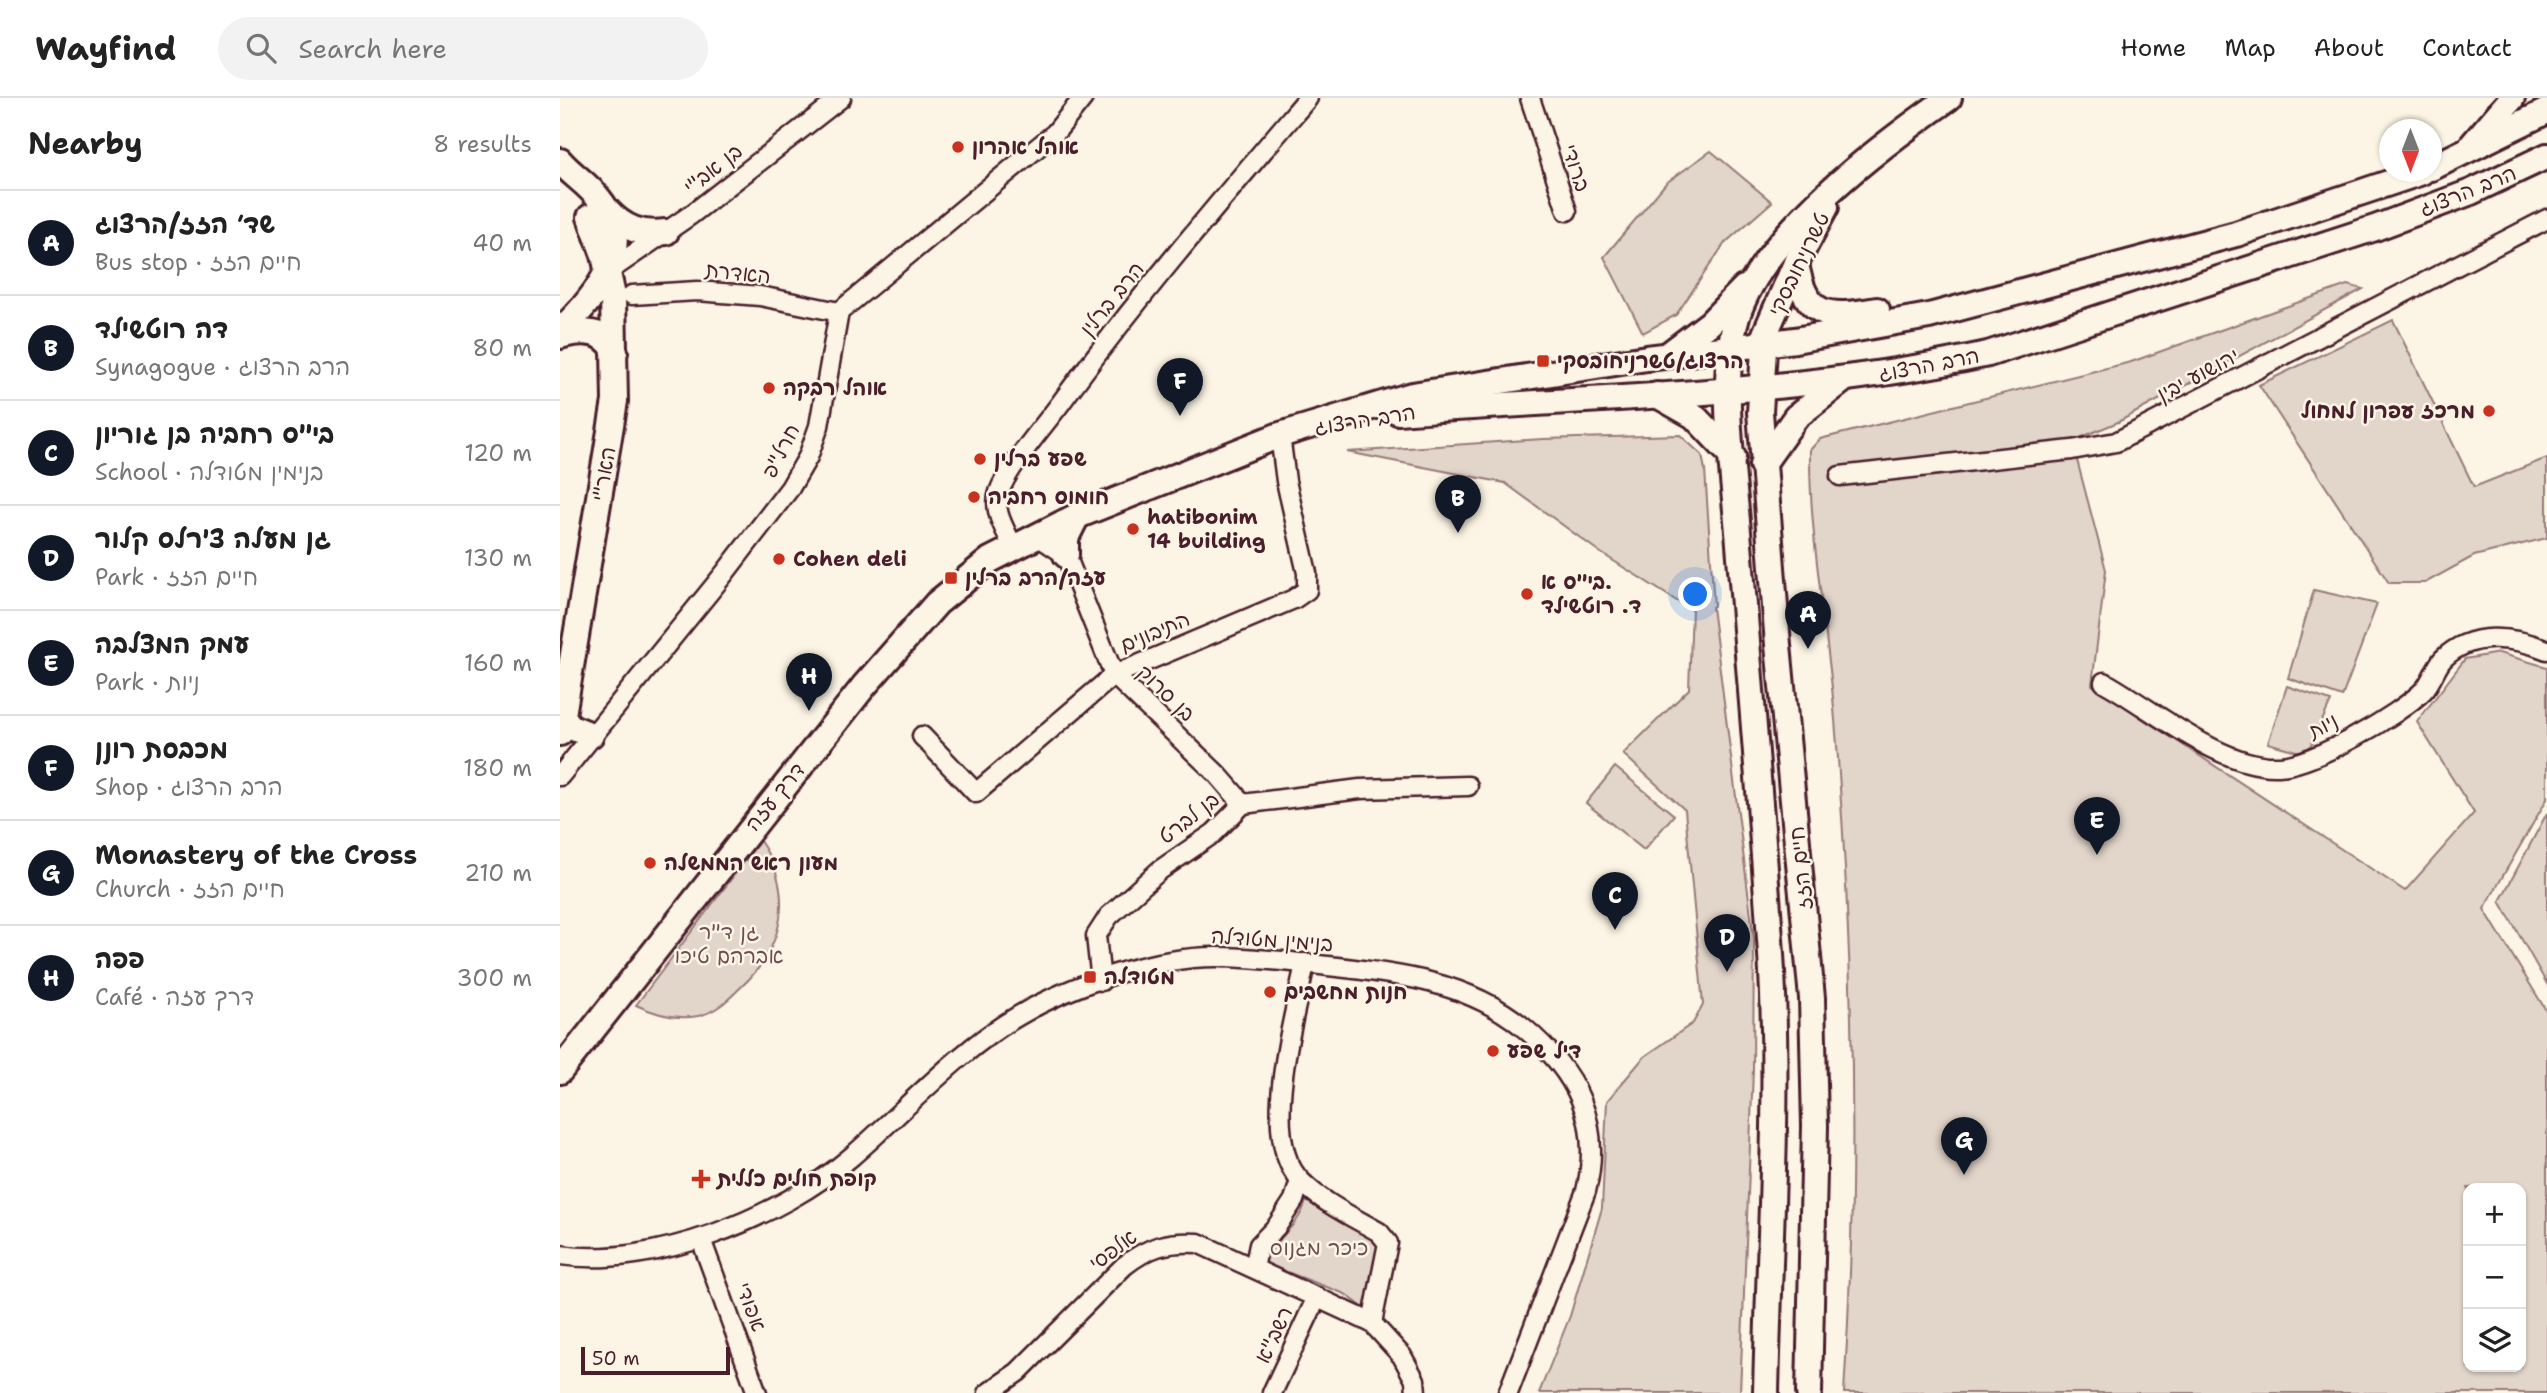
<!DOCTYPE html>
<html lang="en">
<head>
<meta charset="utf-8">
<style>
	:root { --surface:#fff; --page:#f2f2f2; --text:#222; --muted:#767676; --line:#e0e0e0; --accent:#111827 }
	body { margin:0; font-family:"Shantell Sans","Playpen Sans Hebrew",sans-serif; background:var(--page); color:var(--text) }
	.controls { position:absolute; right:21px; bottom:21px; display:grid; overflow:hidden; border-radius:14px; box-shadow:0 2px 5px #0004 }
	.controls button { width:63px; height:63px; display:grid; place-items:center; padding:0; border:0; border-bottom:2px solid var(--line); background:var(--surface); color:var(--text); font:35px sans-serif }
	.compass { position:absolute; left:1819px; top:21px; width:63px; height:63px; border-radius:50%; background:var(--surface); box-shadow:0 2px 5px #0004; rotate:180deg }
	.scale { position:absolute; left:21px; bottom:18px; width:149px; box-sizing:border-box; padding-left:7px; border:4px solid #4a1f2b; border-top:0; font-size:19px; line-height:24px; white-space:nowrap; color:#4a1f2b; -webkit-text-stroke:5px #fcf5e5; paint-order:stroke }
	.you { position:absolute; left:1136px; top:497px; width:24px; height:24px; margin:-18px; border:5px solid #fff; border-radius:50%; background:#1a73e8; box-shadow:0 0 0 10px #1a73e833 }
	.badge { display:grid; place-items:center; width:46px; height:46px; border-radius:50%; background:var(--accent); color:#fff; font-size:23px; font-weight:700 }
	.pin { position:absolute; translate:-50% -58px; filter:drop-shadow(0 2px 4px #0008) }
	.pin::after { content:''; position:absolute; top:37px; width:24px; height:21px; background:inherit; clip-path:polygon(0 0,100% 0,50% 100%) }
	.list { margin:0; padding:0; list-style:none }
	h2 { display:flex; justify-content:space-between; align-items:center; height:91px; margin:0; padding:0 28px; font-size:30px }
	h2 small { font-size:23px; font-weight:400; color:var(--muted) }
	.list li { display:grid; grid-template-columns:46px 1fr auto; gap:21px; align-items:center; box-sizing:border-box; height:105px; padding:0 28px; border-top:2px solid var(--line) }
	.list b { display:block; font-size:26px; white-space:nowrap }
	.list p { margin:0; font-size:23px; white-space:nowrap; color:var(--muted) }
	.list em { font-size:23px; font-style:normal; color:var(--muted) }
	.icon { flex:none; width:38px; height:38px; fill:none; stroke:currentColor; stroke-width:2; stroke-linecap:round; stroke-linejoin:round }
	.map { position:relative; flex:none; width:1987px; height:1295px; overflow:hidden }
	header { display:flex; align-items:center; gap:42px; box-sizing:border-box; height:98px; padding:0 35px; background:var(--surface); border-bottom:2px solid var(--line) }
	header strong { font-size:33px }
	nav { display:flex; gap:38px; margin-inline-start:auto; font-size:24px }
	.search { width:490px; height:63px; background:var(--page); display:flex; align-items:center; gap:18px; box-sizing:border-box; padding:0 24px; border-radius:38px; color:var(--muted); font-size:26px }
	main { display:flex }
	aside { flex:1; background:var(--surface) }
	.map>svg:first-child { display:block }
</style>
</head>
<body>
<header>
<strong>Wayfind</strong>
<div class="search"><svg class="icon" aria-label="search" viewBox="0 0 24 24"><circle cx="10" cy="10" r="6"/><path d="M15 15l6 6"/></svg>Search here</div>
<nav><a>Home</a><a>Map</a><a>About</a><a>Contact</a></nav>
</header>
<main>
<aside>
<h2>Nearby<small>8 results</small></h2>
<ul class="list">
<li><span class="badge">A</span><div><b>שד׳ הזז/הרצוג</b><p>Bus stop · חיים הזז</p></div><em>40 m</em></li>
<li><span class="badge">B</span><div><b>דה רוטשילד</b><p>Synagogue · הרב הרצוג</p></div><em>80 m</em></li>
<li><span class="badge">C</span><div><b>בי&quot;ס רחביה בן גוריון</b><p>School · בנימין מטודלה</p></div><em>120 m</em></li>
<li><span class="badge">D</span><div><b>גן מעלה צ'רלס קלור</b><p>Park · חיים הזז</p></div><em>130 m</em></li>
<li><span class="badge">E</span><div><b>עמק המצלבה</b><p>Park · ניות</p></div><em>160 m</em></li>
<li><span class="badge">F</span><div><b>מכבסת רונן</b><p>Shop · הרב הרצוג</p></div><em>180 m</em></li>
<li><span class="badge">G</span><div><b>Monastery of the Cross</b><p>Church · חיים הזז</p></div><em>210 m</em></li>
<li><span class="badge">H</span><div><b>פפה</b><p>Café · דרך עזה</p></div><em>300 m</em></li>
</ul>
</aside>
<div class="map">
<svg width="1987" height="1295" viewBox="0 0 1987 1295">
	<rect width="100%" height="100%" fill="#fcf5e5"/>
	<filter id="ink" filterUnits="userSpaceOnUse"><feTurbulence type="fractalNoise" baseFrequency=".0143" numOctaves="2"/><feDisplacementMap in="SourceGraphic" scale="14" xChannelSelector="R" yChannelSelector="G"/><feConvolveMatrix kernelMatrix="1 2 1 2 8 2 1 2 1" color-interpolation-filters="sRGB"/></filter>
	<g filter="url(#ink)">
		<g fill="#e2d5ca" stroke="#967a7a" stroke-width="2" fill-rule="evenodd">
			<path d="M 1151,53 L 1212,104 L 1165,145 L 1116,217 L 1083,235 L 1044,159 L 1106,85 Z"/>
			<path d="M 1787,187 L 1803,191 L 1558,324 L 1512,343 L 1546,472 L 1532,587 L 1845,793 L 1914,715 L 1857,624 L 1905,561 L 1939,555 L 1987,569 L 1987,701 L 1924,811 L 1987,914 L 1987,1295 L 1284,1295 C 1299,1071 1293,845 1275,622 C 1268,532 1249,442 1250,352 L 1260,341 L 1571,264 ZM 1908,1090 L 1961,1090 L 1961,1269 L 1908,1269 Z"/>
			<path d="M 1833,222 L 1914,389 L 1987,360 L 1987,440 L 1914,458 L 1865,485 L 1829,485 L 1699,287 Z"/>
			<path d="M 1120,337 L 1142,357 L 1145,372 L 1154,508 L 1152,509 L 1194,841 L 1193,972 L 1180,1295 L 979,1295 L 1010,1218 L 1042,1110 L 1047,1003 L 1084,959 L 1133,925 L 1143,907 L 1125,712 L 1063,656 L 1129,591 L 1132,510 L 1140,507 L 1120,505 L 1041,455 L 945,385 L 787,354 L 983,341 Z"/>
			<path d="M 1754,492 L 1817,506 L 1782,599 L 1728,580 Z"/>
			<path d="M 1727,588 L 1771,603 L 1747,656 L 1708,645 Z"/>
			<path d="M 1055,669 L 1114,717 L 1084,752 L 1026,705 Z"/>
			<path d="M 1987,715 L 1987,886 L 1940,803 Z"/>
			<path d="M 200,743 C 236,795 224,851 178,892 C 167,903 154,915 138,918 C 117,922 95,916 76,907 Z"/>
			<path d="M 746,1103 L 817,1145 L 820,1155 L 808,1213 L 785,1196 L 703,1165 C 715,1139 738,1131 746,1103 Z"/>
		</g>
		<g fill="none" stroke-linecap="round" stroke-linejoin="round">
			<defs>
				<g id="street">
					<path d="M 970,0 L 1007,113"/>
					<path d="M 49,173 L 132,116 L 281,0"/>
					<path d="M 72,197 L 137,193 L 200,198 L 279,214"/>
					<path d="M 1280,378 L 1512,352 L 1556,344 L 1987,121"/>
					<path d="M 476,437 L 506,457 L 554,577 L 658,677 L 683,706"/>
					<path d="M 453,449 C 446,432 432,413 439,394 C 448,369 483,329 500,306 C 577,200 663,100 748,0"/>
					<path d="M 1544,584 C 1593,611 1662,671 1719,668 C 1753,667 1839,617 1863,593 C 1872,584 1875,570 1883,561 C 1911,533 1953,538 1987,552"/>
					<path d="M 362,638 L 416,695 L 554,577 L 734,501 L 747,492 L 747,475 L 726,383 L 720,337"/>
					<path d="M 0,678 L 164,476 L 230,390 L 248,359 L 259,328 L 279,214 L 495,35 L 523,0"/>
					<path d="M 745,865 C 735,920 697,1042 742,1084 C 763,1105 793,1119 819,1134 L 828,1145 L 812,1225"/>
					<path d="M 541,883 L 536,838 L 549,818 L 600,772 L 654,735 L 683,706 L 800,691 L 908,688"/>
					<path d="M 141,1141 L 197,1295"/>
					<path d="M 0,1157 C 93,1171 221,1119 291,1059 C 346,1012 396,954 458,918 C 512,886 594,859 656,859 C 693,859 731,864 768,868 C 835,875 909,884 963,929 C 1016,973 1043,1024 1026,1093 L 948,1295"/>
					<path d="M 694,1170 L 699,1147 L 717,1128 L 734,1102 L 740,1083"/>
					<path d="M 428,1295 L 458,1274 L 564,1168 C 588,1149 607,1143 638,1145 L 812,1225 L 842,1258 L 855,1282 L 856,1295"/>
					<path d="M 712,1295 L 757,1199"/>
				</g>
				<g id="secondary">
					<path d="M 1912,47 L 1952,0"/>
					<path d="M 0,63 C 12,77 28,86 39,101 C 78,149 36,199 0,233"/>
					<path d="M 1871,70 L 1987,13"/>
					<path d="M 47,112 C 64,131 82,137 106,134"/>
					<path d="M 1236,165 C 1245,221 1268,220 1317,212"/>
					<path d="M 0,238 C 21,232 46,231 55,254"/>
					<path d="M 1109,256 L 1150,225 L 1184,190"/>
					<path d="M 1097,297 L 1134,318 L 1173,359"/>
					<path d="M 838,314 C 1034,299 1235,298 1428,256 L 1815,130 L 1911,94 L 1987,58"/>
					<path d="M 1202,367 L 1236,319 L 1283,282"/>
					<path d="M 506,457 L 506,440 L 517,418"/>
					<path d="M 3,619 L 11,629 L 31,637"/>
					<path d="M 0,635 L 55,303 L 53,198 L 44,157 L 30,119"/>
					<path d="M 0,973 L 304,588 L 377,505 L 430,462 L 517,418 L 720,337 L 852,297 L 1087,260 L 1235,242 L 1369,218 L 1676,136 L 1862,74"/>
					<path d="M 1206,1295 C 1209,1149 1220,1001 1211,856 C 1202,719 1190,582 1179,446 C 1174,377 1156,274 1180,210 C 1212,129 1319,49 1389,0"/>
					<path d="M 1249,1295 L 1255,1028 L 1252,900 L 1218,547 L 1200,314 L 1205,236 L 1236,165 L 1266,109"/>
				</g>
			</defs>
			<use href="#street" stroke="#4a1f2b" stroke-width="23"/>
			<use href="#secondary" stroke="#4a1f2b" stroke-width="30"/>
			<use href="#street" stroke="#fcf5e5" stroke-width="18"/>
			<use href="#secondary" stroke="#fcf5e5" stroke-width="24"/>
		</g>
	</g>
	<g fill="#c8321e" stroke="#fcf5e5" stroke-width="2.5">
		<circle cx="398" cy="49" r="7"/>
		<rect x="976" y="256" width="14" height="14" rx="3.5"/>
		<circle cx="209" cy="290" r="7"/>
		<circle cx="1929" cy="313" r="7"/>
		<circle cx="420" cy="361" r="7"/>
		<circle cx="414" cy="399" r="7"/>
		<circle cx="573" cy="431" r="7"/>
		<circle cx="219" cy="461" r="7"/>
		<rect x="384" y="473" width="14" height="14" rx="3.5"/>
		<circle cx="967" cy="496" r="7"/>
		<circle cx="90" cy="765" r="7"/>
		<rect x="523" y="872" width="14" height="14" rx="3.5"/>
		<circle cx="710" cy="894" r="7"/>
		<circle cx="933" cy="953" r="7"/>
		<path d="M137.5 1070.5h7v7h7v7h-7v7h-7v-7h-7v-7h7z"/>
	</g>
	<g text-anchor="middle" stroke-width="5" stroke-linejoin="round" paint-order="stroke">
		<g font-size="21" font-weight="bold" fill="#4a1f2b" stroke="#fcf5e5" text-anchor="start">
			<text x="412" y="56">אוהל אהרון</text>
			<text x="997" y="270">הרצוג/טשרניחובסקי</text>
			<text x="223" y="297">אוהל רבקה</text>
			<text x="1915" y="320" text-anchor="end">מרכז עפרון למחול</text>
			<text x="434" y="368">שפע ברלין</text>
			<text x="428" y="406">חומוס רחביה</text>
			<text x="587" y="426">hatibonim<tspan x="587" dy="24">14 building</tspan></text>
			<text x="233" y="468">Cohen deli</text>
			<text x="405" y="487">עזה/הרב ברלין</text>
			<text x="981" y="491">בי"ס א.<tspan x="981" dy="24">ד. רוטשילד</tspan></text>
			<text x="104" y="772">מעון ראש הממשלה</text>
			<text x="544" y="886">מטודלה</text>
			<text x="724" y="901">חנות מחשבים</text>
			<text x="947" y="960">דיל שפע</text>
			<text x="157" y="1088">קופת חולים כללית</text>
		</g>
		<g font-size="21" fill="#4a1f2b" stroke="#fcf5e5">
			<text transform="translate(1016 70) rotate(72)" y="7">ברודי</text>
			<text transform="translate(153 71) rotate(-38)" y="7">בן אב"י</text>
			<text transform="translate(1908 93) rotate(-22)" y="7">הרב הרצוג</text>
			<text transform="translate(1239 166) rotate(-64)" y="7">טשרניחובסקי</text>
			<text transform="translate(178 175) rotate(6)" y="7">האדרת</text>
			<text transform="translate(552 201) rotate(-51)" y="7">הרב ברלין</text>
			<text transform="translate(1369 267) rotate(-11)" y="7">הרב הרצוג</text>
			<text transform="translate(1638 277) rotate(-28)" y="7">יהושוע יבין</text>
			<text transform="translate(805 322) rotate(-9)" y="7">הרב הרצוג</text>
			<text transform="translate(221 353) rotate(-63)" y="7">חרל"פ</text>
			<text transform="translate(44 376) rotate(-80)" y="7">האר"י</text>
			<text transform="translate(595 534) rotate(-23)" y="7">התיבונים</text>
			<text transform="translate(606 595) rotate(44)" y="7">בן סרוק</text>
			<text transform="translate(1763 628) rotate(-28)" y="7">ניות</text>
			<text transform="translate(215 699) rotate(-51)" y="7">דרך עזה</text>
			<text transform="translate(629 720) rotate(-38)" y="7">בן לברט</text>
			<text transform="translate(1241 770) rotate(-96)" y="7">חיים הזז</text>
			<text transform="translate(712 842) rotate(4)" y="7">בנימין מטודלה</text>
			<text transform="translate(553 1152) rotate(-37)" y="7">אלפסי</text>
			<text transform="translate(191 1209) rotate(70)" y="7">אפודי</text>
			<text transform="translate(714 1237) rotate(-65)" y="7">רשב"א</text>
		</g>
		<g font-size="21" fill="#704c53" stroke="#fcf5e5">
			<text x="169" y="841">גן ד"ר<tspan x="169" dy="24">אברהם טיכו</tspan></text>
			<text x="759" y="1157">כיכר מגנוס</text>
		</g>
	</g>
</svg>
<div class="controls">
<button>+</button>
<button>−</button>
<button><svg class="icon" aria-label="layers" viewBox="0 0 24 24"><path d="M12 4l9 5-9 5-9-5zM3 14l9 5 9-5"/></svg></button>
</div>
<svg class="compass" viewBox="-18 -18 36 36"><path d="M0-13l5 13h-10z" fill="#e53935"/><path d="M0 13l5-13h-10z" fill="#767676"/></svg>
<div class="scale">50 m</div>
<div class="you"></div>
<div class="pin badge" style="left:1248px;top:551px">A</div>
<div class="pin badge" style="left:898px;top:435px">B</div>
<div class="pin badge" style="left:1055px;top:832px">C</div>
<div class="pin badge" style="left:1167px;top:874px">D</div>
<div class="pin badge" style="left:1537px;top:757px">E</div>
<div class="pin badge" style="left:620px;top:318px">F</div>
<div class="pin badge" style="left:1404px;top:1077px">G</div>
<div class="pin badge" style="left:249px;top:613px">H</div>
</div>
</main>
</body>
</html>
